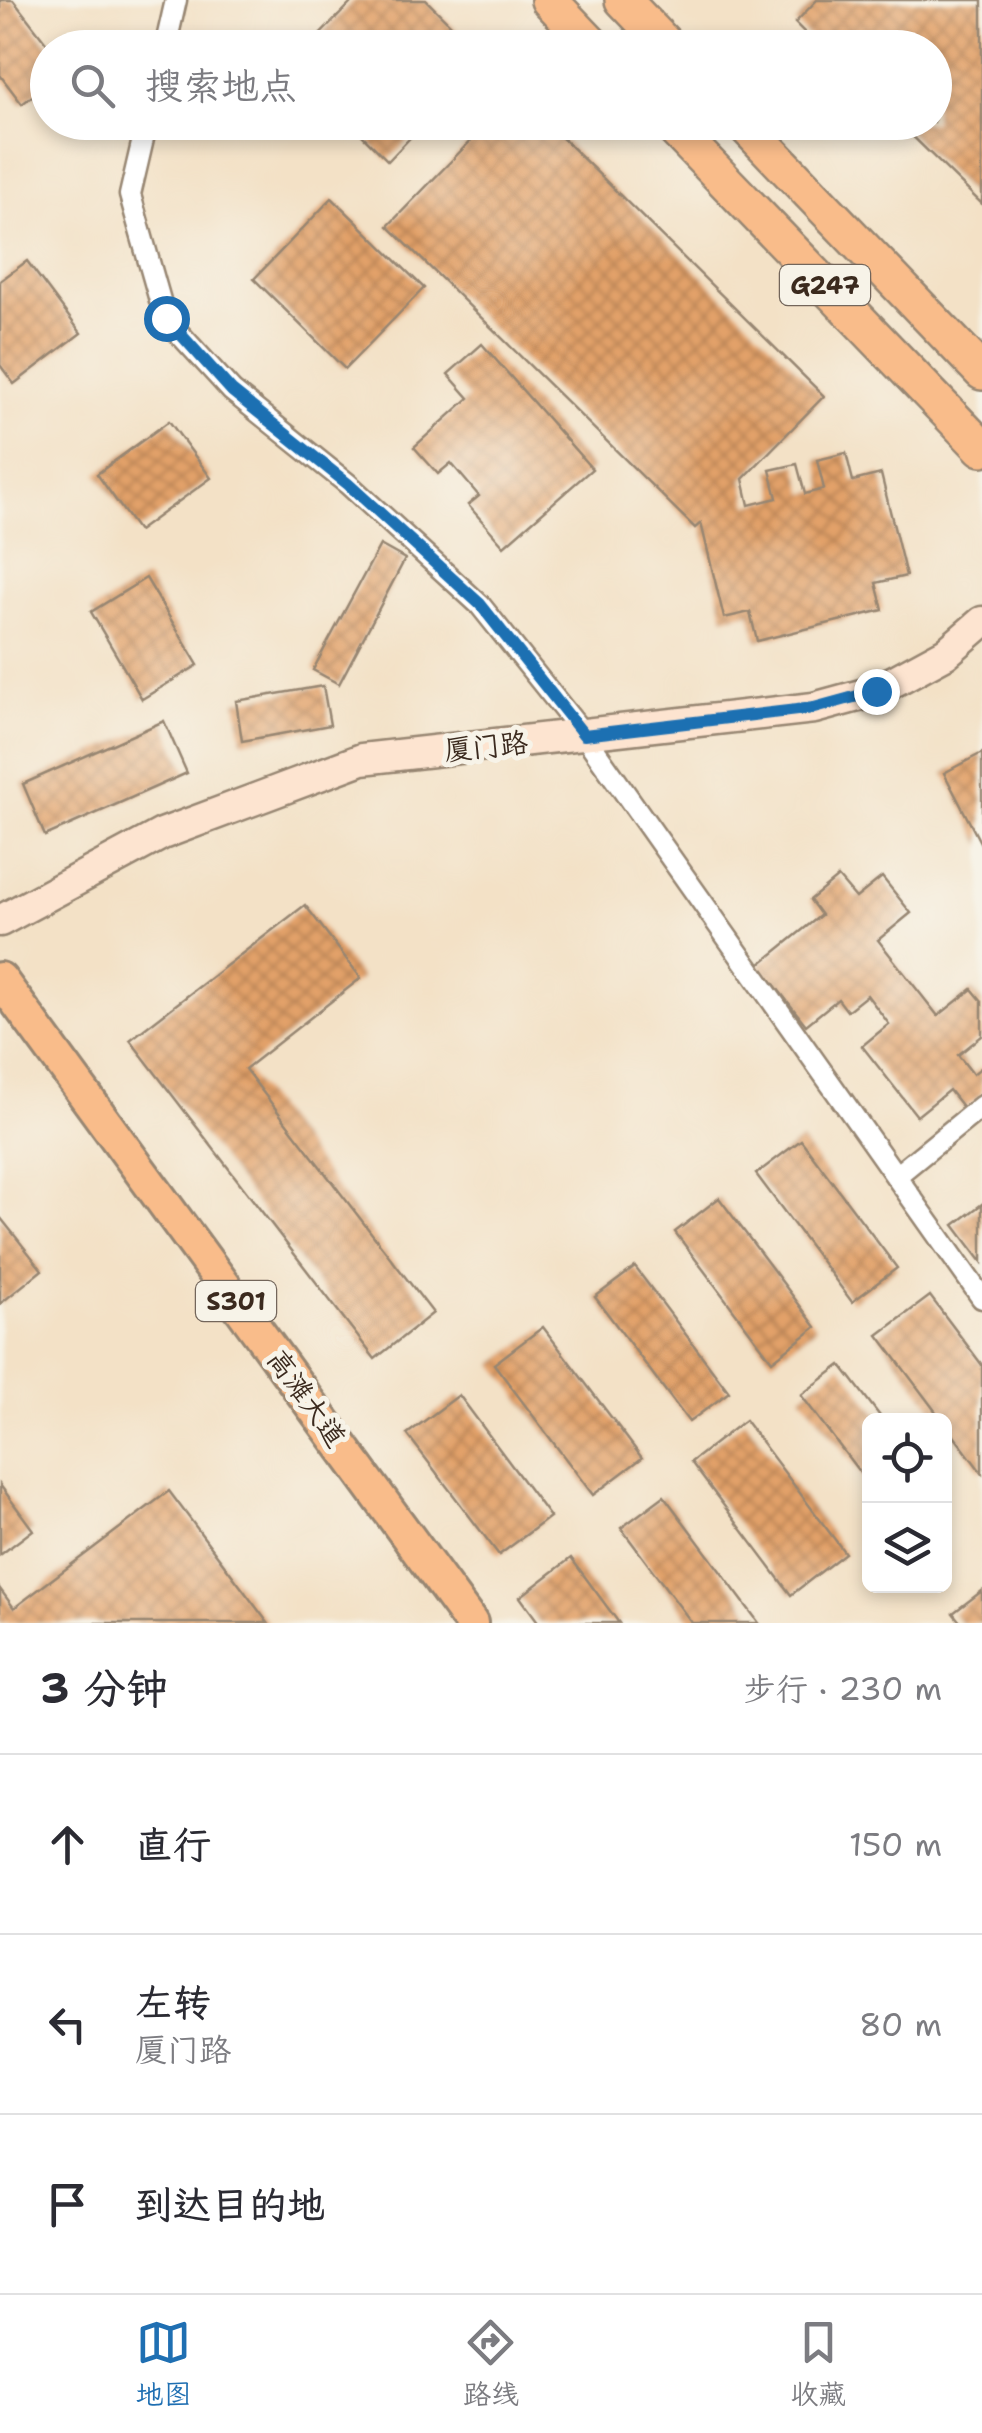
<!DOCTYPE html>
<html lang="zh">
<head>
<meta charset="utf-8">
<style>
	:root { --surface:#fff; --page:#f2f2f3; --text:#2b2b33; --muted:#7c7c81; --line:#e1e1e2; --accent:#1f6fb2 }
	body { margin:0; font-family:"Shantell Sans","LXGW WenKai TC",sans-serif; background:var(--page); color:var(--text) }
	.controls { position:absolute; right:30px; bottom:30px; display:grid; overflow:hidden; border-radius:15px; box-shadow:0 5px 15px #0003 }
	.controls button { width:90px; height:90px; display:grid; place-items:center; padding:0; border:0; border-bottom:2px solid var(--line); background:var(--surface); color:var(--text); font:50px sans-serif }
	.stop { position:absolute; width:30px; height:30px; margin:-22px; border:8px solid #1f6fb2; border-radius:50%; background:#fff }
	.stop.end { background:#1f6fb2; border-color:#fff; box-shadow:0 2px 10px #0008 }
	.list { margin:0; padding:0; list-style:none }
	h2 { display:flex; justify-content:space-between; align-items:center; height:130px; margin:0; padding:0 40px; font-size:42px }
	h2 small { font-size:32px; font-weight:400; color:var(--muted) }
	.list li { display:grid; grid-template-columns:65px 1fr auto; gap:30px; align-items:center; box-sizing:border-box; height:180px; padding:0 40px; border-top:2px solid var(--line) }
	.list b { display:block; font-size:38px; white-space:nowrap }
	.list p { margin:0; font-size:32px; white-space:nowrap; color:var(--muted) }
	.list em { font-size:32px; font-style:normal; color:var(--muted) }
	.icon { flex:none; width:55px; height:55px; fill:none; stroke:currentColor; stroke-width:2; stroke-linecap:round; stroke-linejoin:round }
	.map { position:relative; flex:none; width:982px; height:1623px; overflow:hidden }
	.search { position:absolute; background:var(--surface); box-shadow:0 5px 15px #0003; left:30px; right:30px; top:30px; height:110px; display:flex; align-items:center; gap:25px; box-sizing:border-box; padding:0 35px; border-radius:55px; color:var(--muted); font-size:38px }
	.sheet { height:670px; background:var(--surface) }
	nav { display:flex; justify-content:space-around; align-items:center; box-sizing:border-box; height:140px; border-top:2px solid var(--line); background:var(--surface); font-size:28px; color:var(--muted) }
	nav a { display:grid; justify-items:center; gap:5px }
	nav .on { color:var(--accent) }
	.map>svg:first-child { display:block }
</style>
</head>
<body>
<div class="map">
<svg width="982" height="1623" viewBox="0 0 982 1623">
	<defs>
		<pattern id="building-cross-hatch" width="8" height="8" patternUnits="userSpaceOnUse" patternTransform="scale(2.5)"><rect width="8" height="8" fill="#e2a169"/><path d="M0 0l8 8M0 8l8-8" fill="none" stroke="#b88356"/></pattern>
	</defs>
	<rect width="100%" height="100%" fill="#f7f3e8"/>
	<filter id="ink" filterUnits="userSpaceOnUse"><feTurbulence type="fractalNoise" baseFrequency=".01" numOctaves="2"/><feDisplacementMap in="SourceGraphic" scale="20" xChannelSelector="R" yChannelSelector="G"/><feConvolveMatrix kernelMatrix="1 2 1 2 8 2 1 2 1" color-interpolation-filters="sRGB"/></filter>
	<filter id="wash" filterUnits="userSpaceOnUse"><feTurbulence type="fractalNoise" baseFrequency=".0048" numOctaves="4" result="noise"/><feDisplacementMap in="SourceGraphic" scale="40" xChannelSelector="R" yChannelSelector="G"/><feGaussianBlur stdDeviation="2.25" result="paint"/><feColorMatrix in="noise" values="0 0 0 0 0 0 0 0 0 0 0 0 0 0 0 0 0 1.4 0 .05"/><feComposite in="paint" operator="in"/></filter>
	<g filter="url(#wash)">
		<rect width="100%" height="100%" fill="#f3e1c6"/>
		<g id="blocks">
			<g fill="url(#building-cross-hatch)">
				<path d="M 0,0 L 13,0 L 48,45 L 48,84 L 22,104 L 0,75 Z"/>
				<path d="M 354,0 L 426,0 L 474,48 L 307,48 Z"/>
				<path d="M 817,0 L 982,0 L 982,204 L 898,122 L 934,122 L 934,48 L 820,48 L 795,23 Z"/>
				<path d="M 349,122 L 425,122 L 388,161 Z"/>
				<path d="M 489,122 L 546,122 L 824,396 L 743,479 L 749,505 L 777,498 L 770,470 L 797,464 L 805,494 L 824,489 L 817,460 L 846,453 L 853,481 L 881,474 L 906,576 L 876,583 L 883,610 L 757,641 L 750,612 L 724,618 L 701,523 L 695,528 L 388,226 Z"/>
				<path d="M 332,198 L 424,288 L 345,369 L 254,279 Z"/>
				<path d="M 27,261 L 81,333 L 14,384 L 0,365 L 0,281 Z"/>
				<path d="M 482,344 L 592,469 L 504,546 L 468,505 L 479,496 L 451,463 L 438,474 L 414,447 L 469,398 L 448,374 Z"/>
				<path d="M 169,421 L 211,478 L 138,531 L 97,474 Z"/>
				<path d="M 380,545 L 405,559 L 339,684 L 313,670 Z"/>
				<path d="M 146,578 L 198,665 L 142,699 L 91,612 Z"/>
				<path d="M 323,686 L 330,725 L 242,741 L 236,701 Z"/>
				<path d="M 164,721 L 187,773 L 45,836 L 23,784 Z"/>
				<path d="M 982,753 L 982,846 L 944,773 Z"/>
				<path d="M 838,877 L 856,898 L 882,877 L 911,913 L 878,940 L 938,1016 L 972,989 L 982,1001 L 982,1036 L 958,1055 L 973,1074 L 982,1067 L 982,1094 L 964,1109 L 949,1090 L 917,1116 L 862,1046 L 889,1024 L 867,995 L 847,1011 L 838,999 L 806,1025 L 759,965 L 821,915 L 810,900 Z"/>
				<path d="M 305,905 L 361,978 L 245,1069 L 433,1313 L 375,1359 L 130,1040 Z"/>
				<path d="M 801,1140 L 897,1268 L 852,1302 L 756,1174 Z"/>
				<path d="M 719,1198 L 816,1327 L 772,1361 L 675,1232 Z"/>
				<path d="M 982,1204 L 982,1262 L 954,1225 Z"/>
				<path d="M 0,1217 L 42,1270 L 0,1304 Z"/>
				<path d="M 635,1267 L 729,1392 L 689,1422 L 595,1297 Z"/>
				<path d="M 930,1296 L 982,1365 L 982,1473 L 878,1335 Z"/>
				<path d="M 543,1327 L 642,1458 L 593,1495 L 494,1364 Z"/>
				<path d="M 841,1365 L 883,1420 L 870,1420 L 870,1486 L 801,1395 Z"/>
				<path d="M 459,1395 L 550,1517 L 499,1555 L 407,1434 Z"/>
				<path d="M 745,1420 L 845,1553 L 791,1595 L 691,1462 Z"/>
				<path d="M 0,1485 L 33,1530 L 0,1555 Z"/>
				<path d="M 169,1491 L 268,1623 L 0,1623 L 0,1589 L 14,1608 Z"/>
				<path d="M 664,1496 L 759,1623 L 692,1623 L 621,1528 Z"/>
				<path d="M 571,1558 L 619,1623 L 539,1623 L 520,1597 Z"/>
				<path d="M 982,1591 L 982,1623 L 961,1623 L 953,1613 Z"/>
			</g>
		</g>
	</g>
	<g filter="url(#ink)">
		<use href="#blocks" fill-opacity="0" stroke="#978672" stroke-width="2.5"/>
		<g fill="none" stroke-linecap="round" stroke-linejoin="round">
			<defs>
				<g id="minor">
					<path d="M 165,48 L 176,0"/>
					<path d="M 147,122 L 130,195 L 165,318 L 232,391 L 348,484 L 480,605 L 584,735 L 982,1298"/>
					<path d="M 896,1176 L 982,1106"/>
				</g>
				<path id="secondary" d="M 0,921 L 162,834 L 362,759 L 814,708 L 876,691 L 946,653 L 982,622"/>
				<path id="primary" d="M 0,979 L 471,1623"/>
				<g id="trunk">
					<path d="M 549,0 L 595,48"/>
					<path d="M 623,0 L 669,48"/>
					<path d="M 668,122 L 982,448"/>
					<path d="M 742,122 L 982,372"/>
				</g>
			</defs>
			<use href="#minor" stroke="#978672" stroke-width="25"/>
			<use href="#secondary" stroke="#978672" stroke-width="35"/>
			<use href="#primary" stroke="#978672" stroke-width="38"/>
			<use href="#trunk" stroke="#978672" stroke-width="40"/>
			<use href="#minor" stroke="#fff" stroke-width="20"/>
			<use href="#secondary" stroke="#fde4d0" stroke-width="30"/>
			<use href="#primary" stroke="#f9bc8a" stroke-width="32"/>
			<use href="#trunk" stroke="#f9bc8a" stroke-width="35"/>
		</g>
	</g>
	<g fill="none" stroke-linecap="round" stroke-linejoin="round" filter="url(#ink)">
		<path stroke="#1f6fb2" stroke-width="12" d="M 166,318 L 232,391 L 348,484 L 480,604 L 584,735 L 814,708 L 876,691"/>
	</g>
	<g text-anchor="middle" stroke-width="10" stroke-linejoin="round" paint-order="stroke">
		<g fill="#f7f3e8" stroke="#73665b" stroke-width="2.5">
			<rect x="780" y="265" width="90" height="40" rx="8"/>
			<rect x="196" y="1281" width="80" height="40" rx="8"/>
		</g>
		<g font-size="25" font-weight="bold" fill="#3b2a1e">
			<text x="825" y="294">G247</text>
			<text x="236" y="1310">S301</text>
		</g>
		<g font-size="28" fill="#3b2a1e" stroke="#f7f3e8">
			<text transform="translate(486 746) rotate(-6)" y="10">厦门路</text>
			<text transform="translate(307 1398) rotate(54)" y="10">高滩大道</text>
		</g>
	</g>
</svg>
<div class="controls">
<button><svg class="icon" aria-label="locate" viewBox="0 0 24 24"><circle cx="12" cy="12" r="6"/><path d="M12 2v4M12 18v4M2 12h4M18 12h4"/></svg></button>
<button><svg class="icon" aria-label="layers" viewBox="0 0 24 24"><path d="M12 4l9 5-9 5-9-5zM3 14l9 5 9-5"/></svg></button>
</div>
<div class="stop" style="left:166px;top:318px"></div>
<div class="stop end" style="left:876px;top:691px"></div>
<div class="search"><svg class="icon" aria-label="search" viewBox="0 0 24 24"><circle cx="10" cy="10" r="6"/><path d="M15 15l6 6"/></svg>搜索地点</div>
</div>
<section class="sheet">
<h2>3 分钟<small>步行 · 230 m</small></h2>
<ul class="list">
<li><svg class="icon" aria-label="ahead" viewBox="0 0 24 24"><path d="M12 20V5M6 11l6-6 6 6"/></svg><div><b>直行</b></div><em>150 m</em></li>
<li><svg class="icon" aria-label="left" viewBox="0 0 24 24"><path d="M17 20v-9H6M10 6l-5 5 5 5"/></svg><div><b>左转</b><p>厦门路</p></div><em>80 m</em></li>
<li><svg class="icon" aria-label="arrive" viewBox="0 0 24 24"><path d="M6 21V4h12l-3 4 3 4H6"/></svg><div><b>到达目的地</b></div></li>
</ul>
</section>
<nav>
<a class="on"><svg class="icon" aria-label="map" viewBox="0 0 24 24"><path d="M3 6l6-2 6 2 6-2v14l-6 2-6-2-6 2zM9 4v14M15 6v14"/></svg>地图</a>
<a><svg class="icon" aria-label="directions" viewBox="0 0 24 24"><path d="M12 3l9 9-9 9-9-9zM9 14v-3h6M13 9l2 2-2 2"/></svg>路线</a>
<a><svg class="icon" aria-label="saved" viewBox="0 0 24 24"><path d="M7 4h10v16l-5-4-5 4z"/></svg>收藏</a>
</nav>
</body>
</html>
